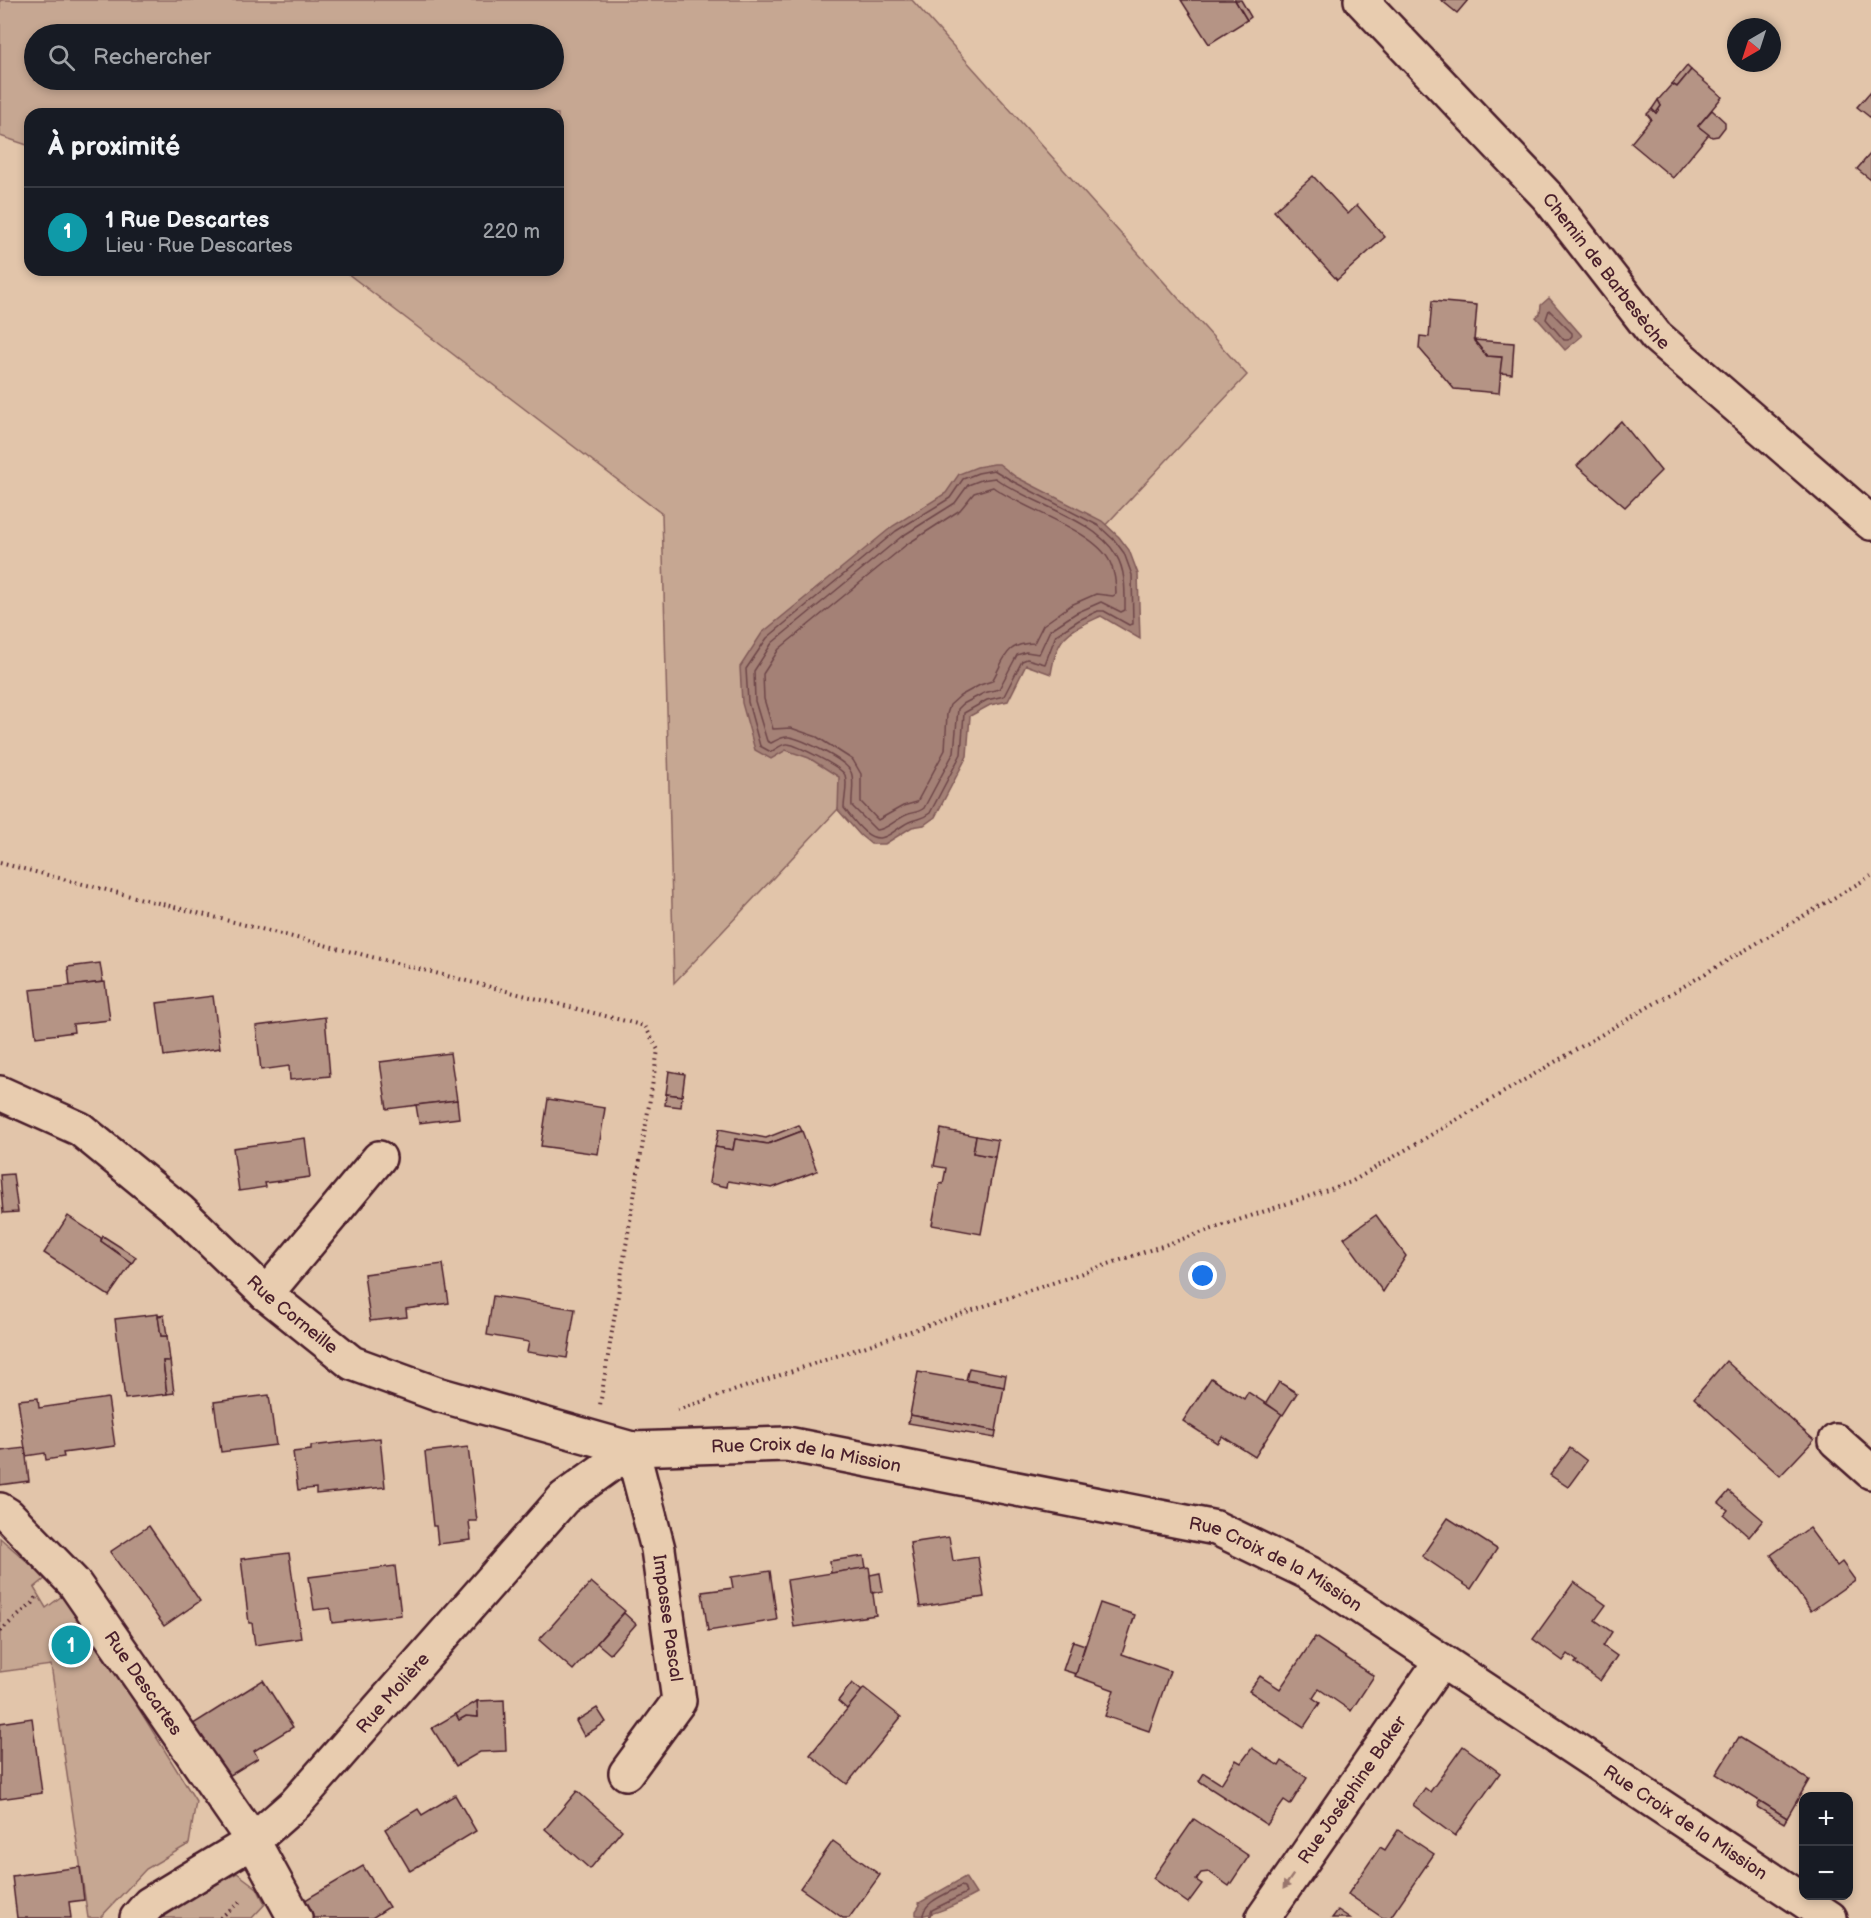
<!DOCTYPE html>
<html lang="fr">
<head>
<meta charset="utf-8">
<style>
	:root { --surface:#171b24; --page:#20242c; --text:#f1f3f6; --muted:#9ea1a6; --line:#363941; --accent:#7c3aed }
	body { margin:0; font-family:"Balsamiq Sans",sans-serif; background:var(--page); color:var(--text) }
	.controls { position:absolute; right:18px; bottom:18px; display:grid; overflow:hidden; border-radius:12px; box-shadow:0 3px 9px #0003 }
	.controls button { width:54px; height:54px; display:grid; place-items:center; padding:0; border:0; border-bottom:2px solid var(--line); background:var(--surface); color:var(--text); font:30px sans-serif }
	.compass { position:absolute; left:1727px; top:18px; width:54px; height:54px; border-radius:50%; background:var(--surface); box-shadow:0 3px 9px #0003; rotate:219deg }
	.you { position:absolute; left:1203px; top:1276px; width:21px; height:21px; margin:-15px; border:4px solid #fff; border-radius:50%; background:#1a73e8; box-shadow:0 0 0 9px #1a73e833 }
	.badge { display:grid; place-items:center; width:39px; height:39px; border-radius:50%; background:var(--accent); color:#fff; font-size:20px; font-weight:700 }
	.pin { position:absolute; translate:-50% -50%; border:3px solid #fff; box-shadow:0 2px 6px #0006 }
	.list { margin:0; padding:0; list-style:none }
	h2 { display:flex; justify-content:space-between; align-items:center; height:78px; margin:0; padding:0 24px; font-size:26px }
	h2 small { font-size:20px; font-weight:400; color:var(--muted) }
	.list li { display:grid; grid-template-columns:39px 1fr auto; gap:18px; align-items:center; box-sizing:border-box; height:90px; padding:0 24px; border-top:2px solid var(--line) }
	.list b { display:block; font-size:22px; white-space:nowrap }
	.list p { margin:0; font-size:20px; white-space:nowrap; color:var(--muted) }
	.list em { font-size:20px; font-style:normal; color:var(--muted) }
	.icon { flex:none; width:33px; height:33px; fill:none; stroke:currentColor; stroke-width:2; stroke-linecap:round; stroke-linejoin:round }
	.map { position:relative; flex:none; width:1871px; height:1918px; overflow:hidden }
	.search { position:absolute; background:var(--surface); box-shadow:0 3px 9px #0003; left:24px; top:24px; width:540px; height:66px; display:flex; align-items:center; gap:15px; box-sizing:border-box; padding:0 21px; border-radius:33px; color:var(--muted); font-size:22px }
	.panel { position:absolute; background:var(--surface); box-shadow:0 3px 9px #0003; left:24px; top:108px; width:540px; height:168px; border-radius:18px }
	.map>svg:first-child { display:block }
</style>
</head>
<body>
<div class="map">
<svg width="1871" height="1918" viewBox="0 0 1871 1918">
	<rect width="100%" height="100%" fill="#e2c5aa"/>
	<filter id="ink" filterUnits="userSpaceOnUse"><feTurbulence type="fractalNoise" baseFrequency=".0167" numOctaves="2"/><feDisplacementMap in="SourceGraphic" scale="12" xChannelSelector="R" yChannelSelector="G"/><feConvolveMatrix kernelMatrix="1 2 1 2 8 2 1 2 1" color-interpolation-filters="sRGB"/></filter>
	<g filter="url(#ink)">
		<g fill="#c6a792" stroke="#88635e" stroke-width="1.5" fill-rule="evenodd">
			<path d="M 0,0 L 912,0 L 1247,375 L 674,983 L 662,514 L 343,270 L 558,270 L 558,114 L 30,114 L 30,146 L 0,136 ZM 34,34 L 554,34 L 554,80 L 34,80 Z"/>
			<path d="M 0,1538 L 46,1578 L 34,1588 L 46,1608 L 62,1596 L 93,1635 L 196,1801 L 189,1844 L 146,1869 L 100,1918 L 88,1918 L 51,1665 L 0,1672 Z"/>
			<path d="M 237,1873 L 257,1888 L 265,1904 L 252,1918 L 162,1918 L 194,1897 Z"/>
		</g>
		<g fill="#a48176" stroke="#805a58" stroke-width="1.5">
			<path d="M 1549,298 L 1582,336 L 1565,350 L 1536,317 L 1540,314 L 1541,305 Z"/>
			<path d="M 994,464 L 999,464 L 1016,477 L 1102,521 L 1119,537 L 1129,550 L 1138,574 L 1140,639 L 1101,616 C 1067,632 1057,635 1051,674 L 1026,665 L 1008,701 L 990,705 L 970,716 L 967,756 L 935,817 L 924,825 L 912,827 L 885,844 L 871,844 L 860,835 L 838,810 L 839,777 L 809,758 L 786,750 L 771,759 L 755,750 L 742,703 L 740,667 L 762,633 L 893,526 L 946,493 L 959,474 L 977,467 Z"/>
			<path d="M 965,1877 L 976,1894 C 962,1902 930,1918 916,1915 L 916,1911 L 920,1905 L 919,1903 Z"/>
		</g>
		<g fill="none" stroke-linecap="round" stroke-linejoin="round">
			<g stroke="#6e4649" stroke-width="1.5">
				<path d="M 1549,310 L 1572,333 L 1572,336 L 1568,340 L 1564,340 L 1546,319 Z"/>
				<path d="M 994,470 L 1014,482 L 1099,526 L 1115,541 L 1124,553 L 1132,575 L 1133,624 L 1129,625 L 1104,611 L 1098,611 L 1079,620 L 1056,635 L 1045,664 L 1027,659 L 1022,661 L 1004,696 L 987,700 L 964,713 L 961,754 L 930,813 C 921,820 918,818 909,822 C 900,826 893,834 884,837 C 868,843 853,819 844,808 C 844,799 848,784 845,775 C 841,767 797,745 788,744 C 782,743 776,749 771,752 L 760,746 L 748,702 L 746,669 L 767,638 L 896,531 L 950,498 L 963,479 L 978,473 Z"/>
				<path d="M 995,478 C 1029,503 1095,519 1116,555 C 1126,571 1125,592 1125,610 L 1121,612 L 1101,602 L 1076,613 L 1050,630 L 1039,654 L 1026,652 L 1017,655 L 999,689 L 984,693 L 963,704 L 958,709 L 954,752 L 924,808 C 918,813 913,812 906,815 C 896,819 887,830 876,830 L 852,806 C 851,796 855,781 851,772 C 846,760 802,739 789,737 C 782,736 777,740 771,743 L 767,741 L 755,701 L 754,671 L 772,643 L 901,537 L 955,503 L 968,485 L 981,480 Z"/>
				<path d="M 993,487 C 1022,509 1095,530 1110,562 C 1115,573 1116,583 1116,594 L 1113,596 L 1096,594 L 1071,605 L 1043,625 L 1034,643 C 1005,643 1005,659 992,681 L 980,685 L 960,696 L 950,705 L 947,714 L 945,750 L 917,802 L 903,806 L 878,820 L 861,802 L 861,774 L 853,760 L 817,737 L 791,728 L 773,729 L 764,699 L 763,674 L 779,649 L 906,545 L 960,510 L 974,493 Z"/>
				<path d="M 923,1918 C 921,1902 949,1893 961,1886 L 964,1887 L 966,1893 L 932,1910 L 929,1918"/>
			</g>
		</g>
		<g fill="#b59485" stroke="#4a1f2b" stroke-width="1.5">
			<path d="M 1181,0 L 1235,0 L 1247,20 L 1209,44 Z"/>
			<path d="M 1235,0 L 1241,0 L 1251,17 L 1247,20 Z"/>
			<path d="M 1441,0 L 1468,0 L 1457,13 Z"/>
			<path d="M 1687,66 L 1691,70 L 1677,87 L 1672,84 Z"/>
			<path d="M 1691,70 L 1722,97 L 1698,126 L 1709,134 L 1673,178 L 1631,143 L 1651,119 L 1647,114 L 1652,109 L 1656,113 L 1661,106 L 1658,100 L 1672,84 L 1677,87 Z"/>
			<path d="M 1871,91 L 1871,118 L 1857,107 Z"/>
			<path d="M 1658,100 L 1661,106 L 1656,113 L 1652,109 Z"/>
			<path d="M 1712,110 L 1725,122 L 1725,127 L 1718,136 L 1712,137 L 1698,126 Z"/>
			<path d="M 1871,153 L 1871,180 L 1857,169 Z"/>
			<path d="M 1313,176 L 1348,214 L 1357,205 L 1385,237 L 1337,280 L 1274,211 Z"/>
			<path d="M 1432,301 L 1477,305 L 1474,341 L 1487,356 L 1502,357 L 1499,393 L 1454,389 L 1419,348 L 1420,336 L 1429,337 Z"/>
			<path d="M 1474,340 L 1514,343 L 1512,374 L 1500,373 L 1502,357 L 1487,356 Z"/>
			<path d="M 1621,421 L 1661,471 L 1625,507 L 1577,466 Z"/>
			<path d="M 100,963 L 103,982 L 70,986 L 68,967 Z"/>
			<path d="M 105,982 L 110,1020 L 73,1024 L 74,1032 L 36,1037 L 30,990 Z"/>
			<path d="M 213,996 L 220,1048 L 164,1056 L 157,1003 Z"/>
			<path d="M 325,1017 L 330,1076 L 290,1080 L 289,1066 L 261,1070 L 256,1026 Z"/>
			<path d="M 450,1053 L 457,1100 L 387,1109 L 380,1062 Z"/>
			<path d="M 669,1071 L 685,1074 L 682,1096 L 666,1094 Z"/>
			<path d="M 666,1094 L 682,1096 L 681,1107 L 665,1105 Z"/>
			<path d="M 548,1099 L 605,1108 L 598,1154 L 541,1146 Z"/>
			<path d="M 457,1100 L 459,1118 L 419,1123 L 416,1105 Z"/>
			<path d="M 799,1125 L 802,1131 L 768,1144 L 735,1139 L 733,1150 L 715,1147 L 719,1129 L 766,1138 Z"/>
			<path d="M 941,1129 L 976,1136 L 973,1153 L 995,1157 L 981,1234 L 932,1225 L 940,1183 L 943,1184 L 946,1168 L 934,1166 Z"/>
			<path d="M 802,1131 L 817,1171 L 772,1188 L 728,1181 L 727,1187 L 709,1183 L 715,1147 L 733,1150 L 735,1139 L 768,1144 Z"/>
			<path d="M 976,1136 L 998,1140 L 995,1157 L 973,1153 Z"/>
			<path d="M 305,1138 L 310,1177 L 265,1183 L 266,1187 L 239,1191 L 233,1148 Z"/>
			<path d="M 13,1174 L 18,1212 L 3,1213 L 0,1175 Z"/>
			<path d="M 1376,1215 L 1406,1256 L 1383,1292 L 1344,1238 Z"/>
			<path d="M 68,1216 L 101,1238 L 101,1241 L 132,1263 L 109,1296 L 44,1253 Z"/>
			<path d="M 103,1236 L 136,1257 L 132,1263 L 101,1241 Z"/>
			<path d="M 443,1264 L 449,1303 L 406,1309 L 407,1317 L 370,1321 L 364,1274 Z"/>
			<path d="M 493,1296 L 575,1309 L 567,1358 L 527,1352 L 529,1342 L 487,1335 Z"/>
			<path d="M 158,1314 L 161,1336 L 167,1336 L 170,1361 L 163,1361 L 167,1394 L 125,1399 L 115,1319 Z"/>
			<path d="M 164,1315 L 167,1336 L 161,1336 L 158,1316 Z"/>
			<path d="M 163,1361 L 170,1361 L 174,1393 L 167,1394 Z"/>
			<path d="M 1726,1361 L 1814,1440 L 1780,1476 L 1694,1398 Z"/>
			<path d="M 969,1368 L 1006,1375 L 1004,1387 L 966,1380 Z"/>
			<path d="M 918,1372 L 1004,1387 L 996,1431 L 910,1415 Z"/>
			<path d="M 1211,1378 L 1244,1399 L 1248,1392 L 1282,1414 L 1255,1457 L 1222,1436 L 1217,1443 L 1183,1421 Z"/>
			<path d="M 1279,1382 L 1297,1393 L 1283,1415 L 1266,1403 Z"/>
			<path d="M 269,1395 L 276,1445 L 221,1452 L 214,1402 Z"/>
			<path d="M 38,1398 L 39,1408 L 108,1398 L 115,1446 L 63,1453 L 64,1457 L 46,1460 L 45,1453 L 26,1456 L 18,1400 Z"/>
			<path d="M 910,1415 L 996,1431 L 995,1438 L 908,1423 Z"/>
			<path d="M 380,1438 L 385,1487 L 316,1494 L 316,1488 L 298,1490 L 293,1452 L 311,1450 L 311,1446 Z"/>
			<path d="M 468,1447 L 477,1521 L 469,1521 L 471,1540 L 438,1544 L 436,1526 L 433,1526 L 425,1452 Z"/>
			<path d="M 25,1448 L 29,1481 L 0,1485 L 0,1451 Z"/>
			<path d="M 1570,1448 L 1587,1461 L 1568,1487 L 1550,1475 Z"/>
			<path d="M 1729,1491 L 1763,1520 L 1749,1537 L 1724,1515 L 1728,1510 L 1719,1503 Z"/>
			<path d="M 1448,1518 L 1497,1549 L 1471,1589 L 1422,1556 Z"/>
			<path d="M 149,1526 L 200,1601 L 164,1626 L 110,1552 Z"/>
			<path d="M 1809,1528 L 1837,1566 L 1842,1562 L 1855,1580 L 1811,1611 L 1771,1555 Z"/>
			<path d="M 949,1537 L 953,1561 L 978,1557 L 984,1597 L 920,1607 L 910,1543 Z"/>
			<path d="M 289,1553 L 301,1638 L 255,1645 L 252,1623 L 249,1623 L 241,1559 Z"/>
			<path d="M 864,1556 L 866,1568 L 831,1573 L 830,1561 Z"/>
			<path d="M 395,1566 L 401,1615 L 332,1623 L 330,1608 L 314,1610 L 309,1577 Z"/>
			<path d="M 869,1567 L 876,1615 L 794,1627 L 787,1580 Z"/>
			<path d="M 770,1571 L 777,1620 L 708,1631 L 702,1592 L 733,1588 L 731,1577 Z"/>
			<path d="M 880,1573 L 883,1591 L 872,1593 L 870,1575 Z"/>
			<path d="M 591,1582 L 625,1611 L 573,1670 L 539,1640 Z"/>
			<path d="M 1574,1582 L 1606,1605 L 1595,1620 L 1612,1632 L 1603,1646 L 1617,1656 L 1600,1681 L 1575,1663 L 1577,1661 L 1568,1654 L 1563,1661 L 1533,1639 Z"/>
			<path d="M 1100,1603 L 1135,1615 L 1122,1654 L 1170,1671 L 1149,1731 L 1105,1716 L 1114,1690 L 1075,1676 Z"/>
			<path d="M 624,1613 L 636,1624 L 610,1654 L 597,1643 Z"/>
			<path d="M 72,1633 L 83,1648 L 70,1657 L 59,1642 Z"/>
			<path d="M 1315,1637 L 1374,1676 L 1351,1711 L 1319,1689 L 1313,1698 L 1320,1703 L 1304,1727 L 1249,1691 L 1260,1676 L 1280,1689 Z"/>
			<path d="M 1073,1641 L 1085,1645 L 1076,1674 L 1063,1670 Z"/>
			<path d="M 263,1680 L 293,1727 L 254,1751 L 258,1758 L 224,1779 L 190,1726 Z"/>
			<path d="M 852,1683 L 862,1691 L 847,1709 L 838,1701 Z"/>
			<path d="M 864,1688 L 901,1717 L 847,1784 L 810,1755 Z"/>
			<path d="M 504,1700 L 506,1751 L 480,1752 L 456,1766 L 432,1728 L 456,1714 L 459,1720 L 466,1716 L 478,1717 L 477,1701 Z"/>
			<path d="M 477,1701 L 478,1717 L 466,1716 L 459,1720 L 456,1714 Z"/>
			<path d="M 597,1708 L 606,1722 L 584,1736 L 576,1721 Z"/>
			<path d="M 32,1718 L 42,1793 L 0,1799 L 0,1723 Z"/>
			<path d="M 1739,1737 L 1809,1780 L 1787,1818 L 1716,1774 Z"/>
			<path d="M 1463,1746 L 1500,1773 L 1455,1836 L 1413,1805 L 1425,1788 L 1430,1792 Z"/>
			<path d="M 1252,1748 L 1279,1766 L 1282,1761 L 1307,1778 L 1290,1805 L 1284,1801 L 1267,1825 L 1199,1781 L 1204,1773 L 1221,1784 L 1236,1760 L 1241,1763 Z"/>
			<path d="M 577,1791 L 622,1830 L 590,1869 L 545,1829 Z"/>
			<path d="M 455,1795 L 476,1831 L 410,1871 L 385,1829 L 418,1809 L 422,1815 Z"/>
			<path d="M 1760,1801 L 1787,1818 L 1784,1823 L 1757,1807 Z"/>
			<path d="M 1194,1819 L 1249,1856 L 1229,1886 L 1209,1872 L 1201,1873 L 1196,1880 L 1202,1884 L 1188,1903 L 1153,1878 Z"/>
			<path d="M 1398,1830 L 1434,1854 L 1390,1918 L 1383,1918 L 1348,1894 L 1380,1847 L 1385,1850 Z"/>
			<path d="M 833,1841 L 880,1875 L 849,1918 L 843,1918 L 800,1888 Z"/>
			<path d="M 363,1866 L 389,1907 L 372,1918 L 309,1918 L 300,1903 Z"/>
			<path d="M 80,1867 L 84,1900 L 69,1902 L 71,1918 L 17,1918 L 12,1876 Z"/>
			<path d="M 1338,1910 L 1350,1918 L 1332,1918 Z"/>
		</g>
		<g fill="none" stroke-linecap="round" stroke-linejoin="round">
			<defs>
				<g id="minor">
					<path id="s1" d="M 1361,0 L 1548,197 L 1656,336 L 1871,523"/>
					<path id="s2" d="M 0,1093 L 80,1129 L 180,1211 L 266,1294 L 352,1363 L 437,1394 L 632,1449 L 787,1444 L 1216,1528 L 1309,1573 L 1830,1918"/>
					<path d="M 266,1294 L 379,1158"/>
					<path d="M 1836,1441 L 1871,1472"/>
					<path id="s3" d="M 0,1510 L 8,1515 L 74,1583 L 253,1841 L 295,1918"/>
					<path d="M 626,1773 L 679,1701 L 658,1549 L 632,1449"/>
					<path id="s4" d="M 137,1918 L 149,1904 L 253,1841 L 296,1803 L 564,1498 L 632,1449"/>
					<path id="s5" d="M 1263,1918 L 1441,1661"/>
				</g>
			</defs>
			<use href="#minor" stroke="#4a1f2b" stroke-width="38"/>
			<g stroke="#4a1f2b" stroke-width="4" stroke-dasharray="1.5 4.5" stroke-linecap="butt">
				<path d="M 0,863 L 645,1026 L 658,1050 L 600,1405"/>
				<path d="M 677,1410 L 1351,1182 L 1871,876"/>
				<path d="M 0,1631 L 33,1603 L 38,1594"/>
				<path d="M 220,1918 L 243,1899"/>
			</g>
			<use href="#minor" stroke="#e8ccaf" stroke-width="33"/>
		</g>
		<defs><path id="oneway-solid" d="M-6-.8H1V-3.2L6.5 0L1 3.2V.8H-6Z" transform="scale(1.5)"/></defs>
		<use fill="#99766d" href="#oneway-solid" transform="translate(1288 1882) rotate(125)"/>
	</g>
	<g text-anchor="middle" stroke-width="6" stroke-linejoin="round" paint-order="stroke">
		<g font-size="18" fill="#4a1f2b" stroke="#e8ccaf">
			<text dy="6" stroke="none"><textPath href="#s1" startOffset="366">Chemin de Barbesèche</textPath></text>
			<text dy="6" stroke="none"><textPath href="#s2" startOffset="370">Rue Corneille</textPath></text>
			<text dy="6" stroke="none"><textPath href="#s2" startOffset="915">Rue Croix de la Mission</textPath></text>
			<text dy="6" stroke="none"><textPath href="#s2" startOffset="1401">Rue Croix de la Mission</textPath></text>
			<text transform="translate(668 1618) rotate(82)" y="6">Impasse Pascal</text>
			<text dy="6" stroke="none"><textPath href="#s3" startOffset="226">Rue Descartes</textPath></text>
			<text dy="6" stroke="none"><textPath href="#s4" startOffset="344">Rue Molière</textPath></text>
			<text dy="6" stroke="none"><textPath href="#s5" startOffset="156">Rue Joséphine Baker</textPath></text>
			<text dy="6" stroke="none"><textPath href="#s2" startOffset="1887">Rue Croix de la Mission</textPath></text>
		</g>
	</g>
</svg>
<div class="controls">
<button>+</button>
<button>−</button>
</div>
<svg class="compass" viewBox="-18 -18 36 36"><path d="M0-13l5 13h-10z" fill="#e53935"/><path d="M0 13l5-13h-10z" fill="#9ea1a6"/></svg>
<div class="you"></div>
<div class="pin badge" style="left:71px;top:1645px;background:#0f9aa8">1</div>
<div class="search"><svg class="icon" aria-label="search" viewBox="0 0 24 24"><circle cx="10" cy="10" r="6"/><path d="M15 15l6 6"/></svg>Rechercher</div>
<section class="panel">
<h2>À proximité<small></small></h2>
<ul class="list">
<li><span class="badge" style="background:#0f9aa8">1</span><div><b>1 Rue Descartes</b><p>Lieu · Rue Descartes</p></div><em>220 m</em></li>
</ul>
</section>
</div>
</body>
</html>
